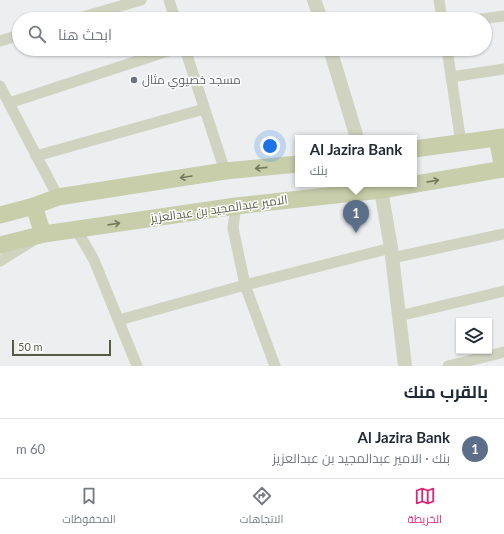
<!DOCTYPE html>
<html lang="ar">
<head>
<meta charset="utf-8">
<style>
	:root { --surface:#fff; --page:#f2f2f3; --text:#1f2937; --muted:#747a83; --line:#e0e1e3; --accent:#db2777 }
	body { margin:0; font-family:Lato,Cairo,sans-serif; background:var(--page); color:var(--text); direction:rtl }
	.controls { position:absolute; right:12px; bottom:12px; display:grid; overflow:hidden; border-radius:0px; box-shadow:0 1px 3px #0004 }
	.controls button { width:36px; height:36px; display:grid; place-items:center; padding:0; border:0; border-bottom:1px solid var(--line); background:var(--surface); color:var(--text); font:20px sans-serif }
	.scale { position:absolute; left:12px; bottom:10px; width:99px; box-sizing:border-box; padding-left:4px; border:2px solid #585b44; border-top:0; font-size:11px; line-height:14px; white-space:nowrap; color:#585b44; -webkit-text-stroke:3px #fff; paint-order:stroke }
	.you { position:absolute; left:270px; top:146px; width:14px; height:14px; margin:-10px; border:3px solid #fff; border-radius:50%; background:#1a73e8; box-shadow:0 0 0 6px #1a73e833 }
	.badge { display:grid; place-items:center; width:26px; height:26px; border-radius:50%; background:var(--accent); color:#fff; font-size:13px; font-weight:700 }
	.pin { position:absolute; translate:-50% -33px; filter:drop-shadow(0 1px 2px #0008) }
	.pin::after { content:''; position:absolute; top:21px; width:14px; height:12px; background:inherit; clip-path:polygon(0 0,100% 0,50% 100%) }
	.popup { position:absolute; left:295px; top:135px; width:122px; height:52px; box-sizing:border-box; display:grid; place-content:center; border-radius:0px; background:var(--surface); filter:drop-shadow(0 1px 3px #0005); font-size:13px; white-space:nowrap; color:var(--muted) }
	.popup b { font-size:15px; color:var(--text) }
	.popup::after { content:''; position:absolute; left:50%; top:100%; margin-left:-8px; border:8px solid transparent; border-top-color:var(--surface) }
	.list { margin:0; padding:0; list-style:none }
	h2 { display:flex; justify-content:space-between; align-items:center; height:52px; margin:0; padding:0 16px; font-size:17px }
	h2 small { font-size:13px; font-weight:400; color:var(--muted) }
	.list li { display:grid; grid-template-columns:26px 1fr auto; gap:12px; align-items:center; box-sizing:border-box; height:60px; padding:0 16px; border-top:1px solid var(--line) }
	.list b { display:block; font-size:15px; white-space:nowrap }
	.list p { margin:0; font-size:13px; white-space:nowrap; color:var(--muted) }
	.list em { font-size:13px; font-style:normal; color:var(--muted) }
	.icon { flex:none; width:22px; height:22px; fill:none; stroke:currentColor; stroke-width:2; stroke-linecap:round; stroke-linejoin:round }
	.map { position:relative; flex:none; width:504px; height:366px; overflow:hidden; direction:ltr }
	.search { position:absolute; background:var(--surface); box-shadow:0 1px 3px #0004; left:12px; right:12px; top:12px; height:44px; display:flex; align-items:center; gap:10px; box-sizing:border-box; padding:0 14px; border-radius:22px; color:var(--muted); font-size:15px }
	.sheet { height:112px; background:var(--surface) }
	nav { display:flex; justify-content:space-around; align-items:center; box-sizing:border-box; height:56px; border-top:1px solid var(--line); background:var(--surface); font-size:11px; color:var(--muted) }
	nav a { display:grid; justify-items:center; gap:2px }
	nav .on { color:var(--accent) }
	.map>svg:first-child { display:block }
</style>
</head>
<body>
<div class="map">
<svg width="504" height="366" viewBox="0 0 504 366">
	<rect width="100%" height="100%" fill="#eceef0"/>
	<g fill="none" stroke-linecap="round" stroke-linejoin="round">
		<g stroke="#d0d3bf" stroke-width="11">
			<path d="M 169,0 L 175,19"/>
			<path d="M 439,0 L 442,19"/>
			<path d="M 76,19 L 141,0"/>
			<path d="M 481,19 L 504,16"/>
			<path d="M 0,41 L 19,35"/>
			<path d="M 185,49 L 225,171"/>
			<path d="M 447,49 L 461,143"/>
			<path d="M 451,77 L 504,69"/>
			<path d="M 0,86 L 58,197"/>
			<path d="M 9,103 L 174,49"/>
			<path d="M 36,156 L 204,109"/>
			<path d="M 236,206 L 233,228 L 245,285 L 275,366"/>
			<path d="M 76,229 L 94,260 L 137,366"/>
			<path d="M 392,258 L 504,234"/>
			<path d="M 0,261 L 32,241"/>
			<path d="M 399,316 L 504,291"/>
			<path d="M 119,320 L 245,285 L 391,248"/>
			<path d="M 448,366 L 504,352"/>
		</g>
		<g stroke="#d0d3bf" stroke-width="14">
			<path d="M 314,0 L 321,19"/>
			<path d="M 330,49 L 357,138"/>
			<path d="M 381,190 L 391,248 L 405,366"/>
		</g>
		<g stroke="#c8ceaa" stroke-width="17">
			<path d="M 497,138 L 503,169"/>
			<path d="M 414,149 L 504,137"/>
			<path d="M 298,164 L 225,171 L 58,197 L 34,206 L 40,225 L 44,234 L 236,206 L 381,190 L 504,169"/>
			<path d="M 0,215 L 34,206"/>
			<path d="M 0,245 L 44,234"/>
		</g>
	</g>
	<defs><path id="oneway-shaft" d="M-6 0H5M1.5-3L5.5 0L1.5 3" fill="none" stroke-width="1.6" stroke-linecap="round" stroke-linejoin="round"/></defs>
	<g stroke="#74785e">
		<use href="#oneway-shaft" transform="translate(261 168) rotate(174)"/>
		<use href="#oneway-shaft" transform="translate(186 177) rotate(171)"/>
		<use href="#oneway-shaft" transform="translate(433 181) rotate(-10)"/>
		<use href="#oneway-shaft" transform="translate(114 224) rotate(-8)"/>
	</g>
	<circle fill="#6b7280" stroke="#fff" stroke-width="1.5" cx="134" cy="80" r="4"/>
	<g text-anchor="middle" stroke-width="3" stroke-linejoin="round" paint-order="stroke">
		<g font-size="12" fill="#5b616d" stroke="#fff" text-anchor="start">
			<text x="142" y="84">مسجد خصيوي مثال</text>
		</g>
		<g font-size="12" fill="#585b44" stroke="#fff">
			<text transform="translate(219 209) rotate(-8)" y="4">الامير عبدالمجيد بن عبدالعزيز</text>
		</g>
	</g>
</svg>
<div class="controls">
<button><svg class="icon" aria-label="layers" viewBox="0 0 24 24"><path d="M12 4l9 5-9 5-9-5zM3 14l9 5 9-5"/></svg></button>
</div>
<div class="scale">50 m</div>
<div class="you"></div>
<div class="pin badge" style="left:356px;top:233px;background:#5c6f8a">1</div>
<div class="popup"><b>Al Jazira Bank</b>بنك</div>
<div class="search"><svg class="icon" aria-label="search" viewBox="0 0 24 24"><circle cx="10" cy="10" r="6"/><path d="M15 15l6 6"/></svg>ابحث هنا</div>
</div>
<section class="sheet">
<h2>بالقرب منك<small></small></h2>
<ul class="list">
<li><span class="badge" style="background:#5c6f8a">1</span><div><b>Al Jazira Bank</b><p>بنك · الامير عبدالمجيد بن عبدالعزيز</p></div><em>60 m</em></li>
</ul>
</section>
<nav>
<a class="on"><svg class="icon" aria-label="map" viewBox="0 0 24 24"><path d="M3 6l6-2 6 2 6-2v14l-6 2-6-2-6 2zM9 4v14M15 6v14"/></svg>الخريطة</a>
<a><svg class="icon" aria-label="directions" viewBox="0 0 24 24"><path d="M12 3l9 9-9 9-9-9zM9 14v-3h6M13 9l2 2-2 2"/></svg>الاتجاهات</a>
<a><svg class="icon" aria-label="saved" viewBox="0 0 24 24"><path d="M7 4h10v16l-5-4-5 4z"/></svg>المحفوظات</a>
</nav>
</body>
</html>
